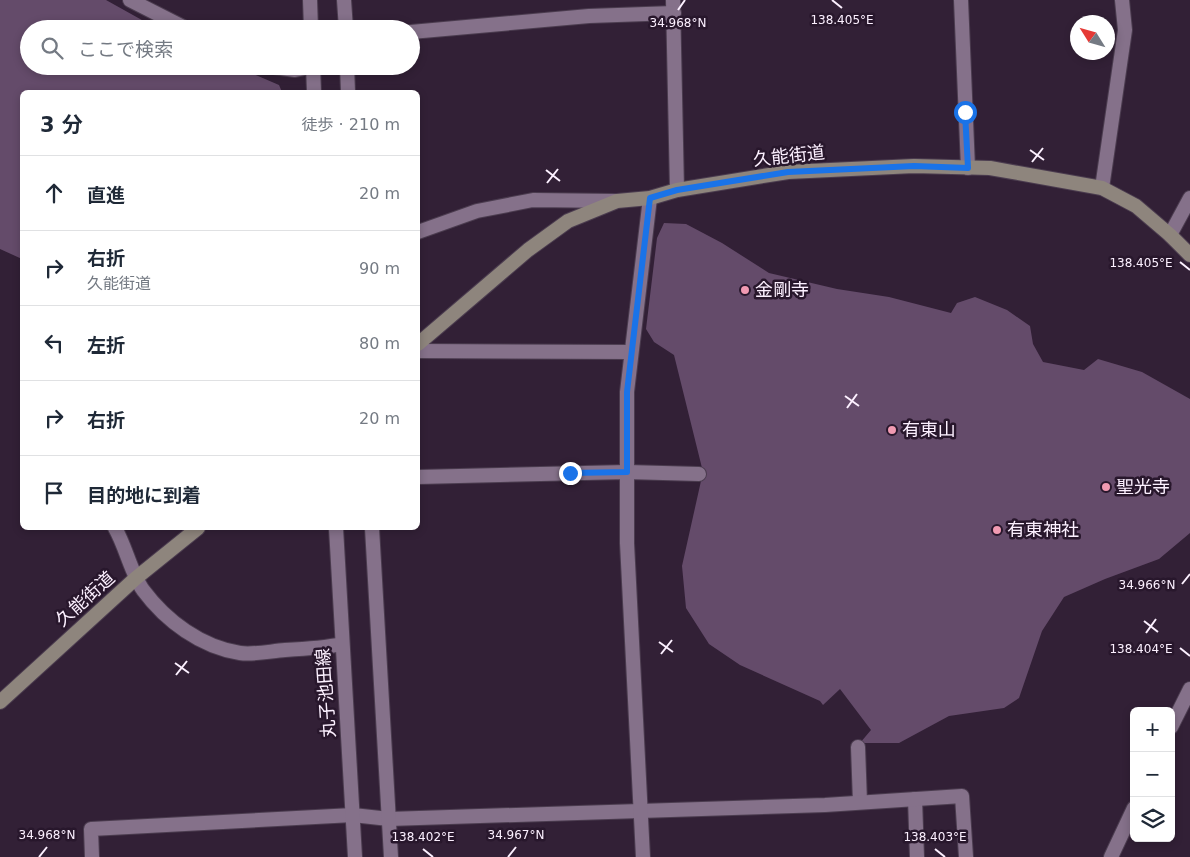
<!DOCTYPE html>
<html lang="ja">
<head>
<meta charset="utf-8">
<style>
	:root { --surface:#fff; --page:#f6f6f7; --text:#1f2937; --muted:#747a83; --line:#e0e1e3 }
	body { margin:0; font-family:"DejaVu Sans","Noto Sans JP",sans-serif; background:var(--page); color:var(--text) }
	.controls { position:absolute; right:15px; bottom:15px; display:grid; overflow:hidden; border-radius:8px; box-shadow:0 2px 8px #0003 }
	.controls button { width:45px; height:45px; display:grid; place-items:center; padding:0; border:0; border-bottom:1px solid var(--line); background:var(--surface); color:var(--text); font:25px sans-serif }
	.compass { position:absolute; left:1070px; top:15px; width:45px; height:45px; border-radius:50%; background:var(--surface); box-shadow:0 2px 8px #0003; rotate:307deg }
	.stop { position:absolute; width:15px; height:15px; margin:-11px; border:4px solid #1a73e8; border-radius:50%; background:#fff }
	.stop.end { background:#1a73e8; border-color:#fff; box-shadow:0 1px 5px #0008 }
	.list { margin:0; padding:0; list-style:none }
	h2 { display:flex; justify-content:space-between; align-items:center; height:65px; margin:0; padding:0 20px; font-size:21px }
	h2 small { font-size:16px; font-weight:400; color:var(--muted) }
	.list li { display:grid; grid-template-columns:32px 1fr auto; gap:15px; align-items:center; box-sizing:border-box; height:75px; padding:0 20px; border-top:1px solid var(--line) }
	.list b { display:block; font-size:19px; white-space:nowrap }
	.list p { margin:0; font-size:16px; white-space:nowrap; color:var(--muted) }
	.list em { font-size:16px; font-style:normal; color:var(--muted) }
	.icon { flex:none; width:28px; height:28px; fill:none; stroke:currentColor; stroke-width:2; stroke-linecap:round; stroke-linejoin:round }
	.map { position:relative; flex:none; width:1190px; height:857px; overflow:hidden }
	.search { position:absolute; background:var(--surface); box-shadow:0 2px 8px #0003; left:20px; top:20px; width:400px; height:55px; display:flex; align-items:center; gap:12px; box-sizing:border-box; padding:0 18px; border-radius:28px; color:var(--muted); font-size:19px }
	.panel { position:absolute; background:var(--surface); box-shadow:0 2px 8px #0003; left:20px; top:90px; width:400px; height:440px; border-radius:8px }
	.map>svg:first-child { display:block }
</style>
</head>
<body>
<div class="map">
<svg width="1190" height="857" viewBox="0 0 1190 857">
	<rect width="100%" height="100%" fill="#322036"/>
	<g fill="#644b6a">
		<path d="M 0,0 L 106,0 L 158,29 L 29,29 L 29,66 L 235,66 L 279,85 L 282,92 L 22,92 L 22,259 L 0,249 Z"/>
		<path d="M 664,223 L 686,224 L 722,243 L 769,273 L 837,289 L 889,297 L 951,313 L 957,303 L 975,297 L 1007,310 L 1030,326 L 1033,344 L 1043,362 L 1084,370 L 1098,359 L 1142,372 L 1190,399 L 1190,533 L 1159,559 L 1105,579 L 1064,597 L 1042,631 L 1019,698 L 1004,708 L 949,716 L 899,743 L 860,743 L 871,730 L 840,689 L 823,705 L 820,701 L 740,665 L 709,644 L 686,608 L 682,566 L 703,472 L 674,355 L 654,342 L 646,329 L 657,238 Z"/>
	</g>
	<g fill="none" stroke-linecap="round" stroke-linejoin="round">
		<defs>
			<g id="minor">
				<path d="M 130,0 L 187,29"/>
				<path d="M 673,0 L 677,190"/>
				<path d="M 961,0 L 968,168"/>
				<path d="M 411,32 L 589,16 L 674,13"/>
				<path d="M 267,66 L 295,70 L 314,66"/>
				<path d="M 1102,188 L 1125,30 L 1122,0"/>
				<path d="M 418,232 L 477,211 L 533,200 L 616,201"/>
				<path d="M 1170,235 L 1190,198"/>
				<path d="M 418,351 L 631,352"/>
				<path d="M 418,477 L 627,472 L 699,474"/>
				<path d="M 115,528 C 126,547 131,573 143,590 C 166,621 201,647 240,653 C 254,655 271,651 285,650 C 304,649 323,648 342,644"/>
				<path d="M 1171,727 L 1190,689"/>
				<path d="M 858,747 L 860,802"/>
				<path d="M 915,799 L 917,857"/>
				<path d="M 92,857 L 91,829 L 353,815 L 389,819 L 825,805 L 962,796 L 966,857"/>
				<path d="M 643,857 L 627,543 L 627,392 L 650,198"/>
				<path d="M 1111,857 L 1134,808"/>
			</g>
			<g id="tertiary">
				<path d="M 310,0 L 311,29"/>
				<path d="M 344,0 L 346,29"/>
				<path d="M 313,66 L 314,92"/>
				<path d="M 347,66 L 348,92"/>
				<path d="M 336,528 L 355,857"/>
				<path d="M 372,528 L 391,857"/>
			</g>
			<g id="secondary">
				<path d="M 418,344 L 528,250 L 568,221 L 617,201 L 650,198 L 677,190 L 788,172 L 914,166 L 990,168 L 1102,188 L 1136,206 L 1170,235 L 1190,255"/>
				<path d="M 0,702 L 136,578 L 198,528"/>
			</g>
		</defs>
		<use href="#minor" stroke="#4b3c4f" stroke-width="16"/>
		<use href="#tertiary" stroke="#4b3c4f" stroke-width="16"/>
		<use href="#secondary" stroke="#4b3c4f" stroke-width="16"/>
		<use href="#minor" stroke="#85718a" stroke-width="14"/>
		<use href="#tertiary" stroke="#85718a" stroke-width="14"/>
		<use href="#secondary" stroke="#8e857d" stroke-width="14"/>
	</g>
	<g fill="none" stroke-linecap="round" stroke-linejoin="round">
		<path stroke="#1a73e8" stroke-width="6" d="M 570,473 L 627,472 L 627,392 L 650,198 L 677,190 L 788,172 L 914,166 L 968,168 L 965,112"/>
	</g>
	<path fill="none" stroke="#fcf0ff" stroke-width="2" d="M 832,0 L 842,8M 678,10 L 685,0M 1030,150 L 1044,160M 1032,162 L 1043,148M 546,170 L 560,181M 547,183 L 558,169M 1180,262 L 1190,270M 845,396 L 859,406M 847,408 L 857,394M 1182,584 L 1190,574M 1144,621 L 1158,632M 1146,633 L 1156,619M 659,642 L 673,652M 1180,648 L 1190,656M 661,654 L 672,640M 175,663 L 189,673M 176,675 L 187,661M 423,849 L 433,857M 935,849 L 945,857M 39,857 L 47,847M 508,857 L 516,847"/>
	<g fill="#f19ab2" stroke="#28172c" stroke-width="2">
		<circle cx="745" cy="290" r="5"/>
		<circle cx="892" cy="430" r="5"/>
		<circle cx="1106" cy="487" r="5"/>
		<circle cx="997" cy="530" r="5"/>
	</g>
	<g text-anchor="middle" stroke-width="5" stroke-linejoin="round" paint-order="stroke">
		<g font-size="18" fill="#fcf0ff" stroke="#28172c">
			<text transform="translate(789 156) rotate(-6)" y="6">久能街道</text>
			<text transform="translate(85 599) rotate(-42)" y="6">久能街道</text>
			<text transform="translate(326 693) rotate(-94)" y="6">丸子池田線</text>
		</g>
		<g font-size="18" fill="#fcf0ff" stroke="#28172c" text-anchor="start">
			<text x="755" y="296">金剛寺</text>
			<text x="902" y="436">有東山</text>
			<text x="1116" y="493">聖光寺</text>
			<text x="1007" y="536">有東神社</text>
		</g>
	</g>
	<g font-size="12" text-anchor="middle" fill="#fcf0ff" stroke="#28172c" stroke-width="5" stroke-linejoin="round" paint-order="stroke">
		<text x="842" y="24">138.405°E</text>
		<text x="678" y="27">34.968°N</text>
		<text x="1141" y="267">138.405°E</text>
		<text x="1147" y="589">34.966°N</text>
		<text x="1141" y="653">138.404°E</text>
		<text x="47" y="839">34.968°N</text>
		<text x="516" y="839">34.967°N</text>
		<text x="423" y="841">138.402°E</text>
		<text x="935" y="841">138.403°E</text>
	</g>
</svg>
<div class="controls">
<button>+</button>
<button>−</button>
<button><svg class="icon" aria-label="layers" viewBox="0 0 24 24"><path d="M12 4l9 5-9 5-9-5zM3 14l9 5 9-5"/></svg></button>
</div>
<svg class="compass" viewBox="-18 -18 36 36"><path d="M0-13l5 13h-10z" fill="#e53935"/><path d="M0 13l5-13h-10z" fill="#747a83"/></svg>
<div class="stop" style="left:965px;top:112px"></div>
<div class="stop end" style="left:570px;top:473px"></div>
<div class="search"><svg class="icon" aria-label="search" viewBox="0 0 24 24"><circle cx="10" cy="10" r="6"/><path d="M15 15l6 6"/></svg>ここで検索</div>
<section class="panel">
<h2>3 分<small>徒歩 · 210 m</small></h2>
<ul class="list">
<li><svg class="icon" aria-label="ahead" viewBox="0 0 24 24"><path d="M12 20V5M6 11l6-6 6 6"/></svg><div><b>直進</b></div><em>20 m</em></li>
<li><svg class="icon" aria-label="right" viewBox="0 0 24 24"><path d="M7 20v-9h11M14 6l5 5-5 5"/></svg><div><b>右折</b><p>久能街道</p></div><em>90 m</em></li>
<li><svg class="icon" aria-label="left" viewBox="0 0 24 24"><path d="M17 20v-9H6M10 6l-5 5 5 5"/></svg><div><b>左折</b></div><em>80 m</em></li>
<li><svg class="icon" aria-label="right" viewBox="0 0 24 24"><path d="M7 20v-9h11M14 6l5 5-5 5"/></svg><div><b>右折</b></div><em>20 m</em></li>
<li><svg class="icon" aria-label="arrive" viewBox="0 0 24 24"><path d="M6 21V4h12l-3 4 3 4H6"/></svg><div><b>目的地に到着</b></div></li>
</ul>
</section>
</div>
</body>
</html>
